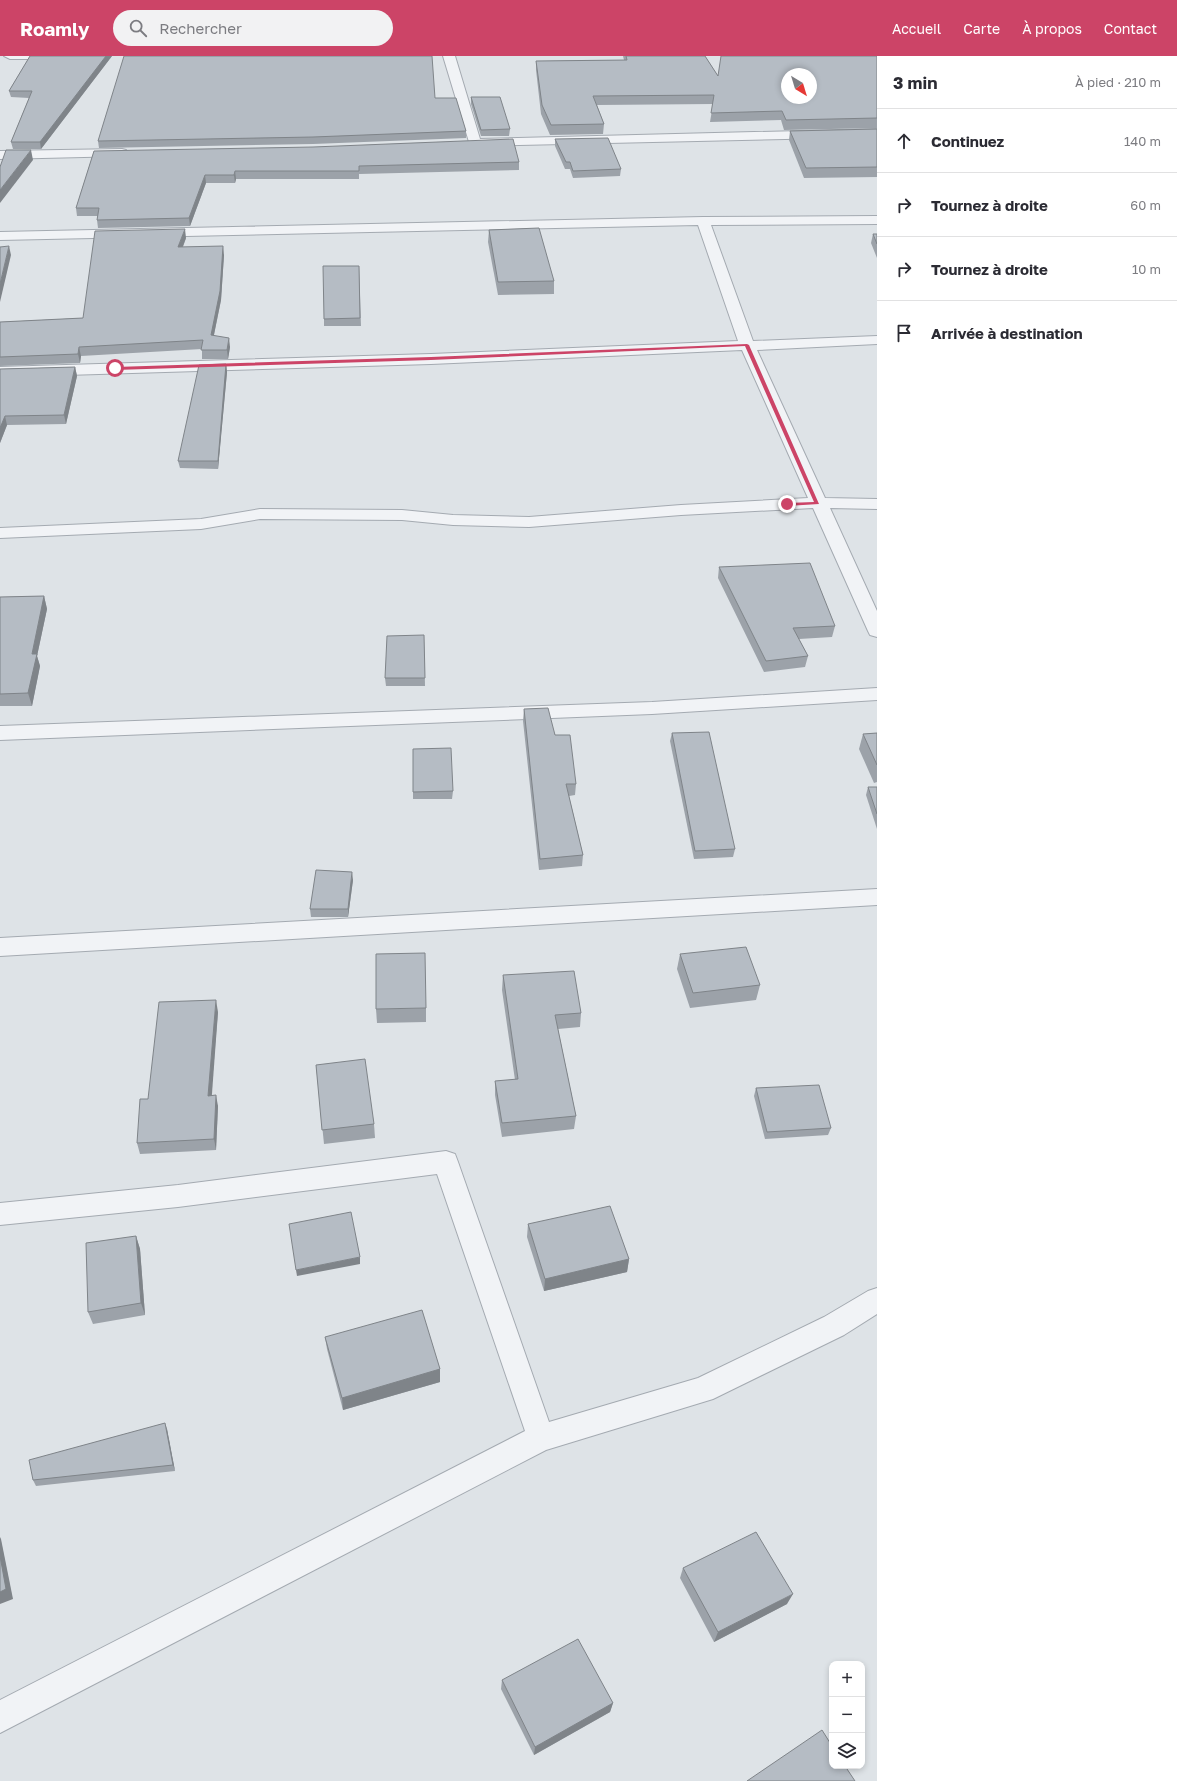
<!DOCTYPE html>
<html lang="fr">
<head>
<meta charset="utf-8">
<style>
	:root { --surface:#fff; --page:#f2f2f3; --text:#2b2b33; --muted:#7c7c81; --line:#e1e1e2; --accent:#cc4467 }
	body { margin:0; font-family:"Golos Text",sans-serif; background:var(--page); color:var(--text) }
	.controls { position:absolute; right:12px; bottom:12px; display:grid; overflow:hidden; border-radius:8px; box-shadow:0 2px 6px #0003 }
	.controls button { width:36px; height:36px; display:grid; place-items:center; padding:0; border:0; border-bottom:1px solid var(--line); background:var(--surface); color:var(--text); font:20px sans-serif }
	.compass { position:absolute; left:781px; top:12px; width:36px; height:36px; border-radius:50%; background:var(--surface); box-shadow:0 2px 6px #0003; rotate:142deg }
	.stop { position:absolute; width:12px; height:12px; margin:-9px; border:3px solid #cc4467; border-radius:50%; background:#fff }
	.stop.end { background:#cc4467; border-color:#fff; box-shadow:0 1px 4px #0008 }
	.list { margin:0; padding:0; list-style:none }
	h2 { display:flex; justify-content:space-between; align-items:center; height:52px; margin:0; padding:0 16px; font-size:17px }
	h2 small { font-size:13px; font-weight:400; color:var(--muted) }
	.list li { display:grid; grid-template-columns:26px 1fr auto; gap:12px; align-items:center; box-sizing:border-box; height:64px; padding:0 16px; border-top:1px solid var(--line) }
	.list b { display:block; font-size:15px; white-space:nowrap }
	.list em { font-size:13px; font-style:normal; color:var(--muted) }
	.icon { flex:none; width:22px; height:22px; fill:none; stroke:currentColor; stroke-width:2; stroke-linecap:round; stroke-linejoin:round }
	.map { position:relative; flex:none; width:877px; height:1725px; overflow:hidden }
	header { display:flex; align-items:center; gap:24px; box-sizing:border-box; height:56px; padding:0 20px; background:var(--accent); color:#fff }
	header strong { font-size:19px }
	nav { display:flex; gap:22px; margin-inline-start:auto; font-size:14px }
	.search { width:280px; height:36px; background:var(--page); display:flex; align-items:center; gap:10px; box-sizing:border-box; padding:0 14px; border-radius:22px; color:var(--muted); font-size:15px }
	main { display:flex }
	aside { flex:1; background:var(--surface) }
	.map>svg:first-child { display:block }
</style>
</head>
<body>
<header>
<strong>Roamly</strong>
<div class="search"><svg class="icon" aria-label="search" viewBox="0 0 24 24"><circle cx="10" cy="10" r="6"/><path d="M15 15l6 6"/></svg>Rechercher</div>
<nav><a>Accueil</a><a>Carte</a><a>À propos</a><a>Contact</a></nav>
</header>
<main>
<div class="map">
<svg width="877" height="1725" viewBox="0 0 877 1725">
	<rect width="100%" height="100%" fill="#dee3e7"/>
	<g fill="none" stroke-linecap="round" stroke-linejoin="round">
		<defs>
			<g id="minor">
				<path d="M 4,0 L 100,0 L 94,3 L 10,3 Z"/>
				<path d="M 443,0 L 455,0 L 480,83 L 877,73 L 877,81 L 475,90 L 471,89 L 469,86 Z"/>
				<path d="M 122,93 L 126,94 L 128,97 L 126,100 L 0,103 L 0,95 Z"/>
				<path d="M 877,160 L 877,168 L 711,169 L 753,285 L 877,280 L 877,288 L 757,294 L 825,442 L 877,443 L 877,453 L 830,452 L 877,555 L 877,581 L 870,579 L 868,575 L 813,452 L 681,459 L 529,471 L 453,469 L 402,464 L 260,463 L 201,473 L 0,482 L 0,472 L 201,463 L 260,453 L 402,454 L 453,459 L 529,461 L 681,449 L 808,442 L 742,294 L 431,308 L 0,321 L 0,311 L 431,298 L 738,285 L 698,169 L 0,184 L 0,176 L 703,161 Z"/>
				<path d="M 877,632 L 877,644 L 652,658 L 0,684 L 0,670 L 652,646 Z"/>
				<path d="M 877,833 L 877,849 L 0,900 L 0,882 Z"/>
				<path d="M 446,1095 L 455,1098 L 458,1106 L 549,1366 L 698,1322 L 824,1261 L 868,1235 L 877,1232 L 877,1258 L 844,1279 L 713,1343 L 546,1394 L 0,1677 L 0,1644 L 525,1375 L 437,1118 L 178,1151 L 0,1169 L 0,1147 L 178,1129 Z"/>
			</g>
		</defs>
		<use href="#minor" stroke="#a4aab1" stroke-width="2"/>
		<use href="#minor" fill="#f1f3f6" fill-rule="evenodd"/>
	</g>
	<g fill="#9ca2a9">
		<path d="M 30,0 L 112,0 L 41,93 L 13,93 L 11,86 L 29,42 L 11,41 L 9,35 Z"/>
		<path d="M 623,0 L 705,0 L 718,20 L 877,0 L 877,72 L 784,74 L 781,64 L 710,66 L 713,48 L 597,49 L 604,68 L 603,78 L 550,79 L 541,58 L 536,14 L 536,5 L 624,4 Z"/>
		<path d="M 471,41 L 510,73 L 509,80 L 481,80 L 471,48 Z"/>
		<path d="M 435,42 L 466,75 L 466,82 L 313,88 L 99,92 L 98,85 Z"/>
		<path d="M 877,73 L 877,121 L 804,122 L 789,84 L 790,75 Z"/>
		<path d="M 555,83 L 621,113 L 620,120 L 573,122 L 570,113 L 565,113 L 555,90 Z"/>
		<path d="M 94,95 L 519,106 L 519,114 L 359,118 L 359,123 L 236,123 L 235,127 L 206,127 L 190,170 L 98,172 L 97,164 L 98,160 L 77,160 L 76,152 Z"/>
		<path d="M 489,174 L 554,225 L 554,238 L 498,239 L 488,186 Z"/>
		<path d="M 873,178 L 877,178 L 877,202 L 871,187 Z"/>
		<path d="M 186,182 L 183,191 L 224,199 L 221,244 L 214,279 L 230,291 L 228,303 L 202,303 L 202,293 L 81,300 L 80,307 L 0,310 L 0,266 L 83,262 Z"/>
		<path d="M 359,210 L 361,270 L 324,270 L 324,263 Z"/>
		<path d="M 226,308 L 227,316 L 218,413 L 180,412 L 178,405 Z"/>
		<path d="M 75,311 L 77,320 L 66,368 L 7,369 L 0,387 L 0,313 Z"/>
		<path d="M 719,511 L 835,570 L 832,581 L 799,583 L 808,600 L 805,611 L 764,616 L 718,522 Z"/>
		<path d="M 44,540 L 47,553 L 37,600 L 40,610 L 32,650 L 0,650 L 0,541 Z"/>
		<path d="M 424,579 L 425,630 L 386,630 L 385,622 Z"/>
		<path d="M 524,653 L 555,679 L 576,728 L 575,739 L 569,740 L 583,799 L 582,810 L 539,814 L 523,665 Z"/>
		<path d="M 672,677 L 735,793 L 733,801 L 694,803 L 670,685 Z"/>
		<path d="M 877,677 L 877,726 L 874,727 L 859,693 L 863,678 Z"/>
		<path d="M 413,693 L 453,735 L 452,743 L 413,743 Z"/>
		<path d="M 868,731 L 877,731 L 877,773 L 866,739 Z"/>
		<path d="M 353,824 L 348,861 L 311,861 L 310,853 Z"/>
		<path d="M 680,898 L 760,929 L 756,944 L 690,952 L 677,913 Z"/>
		<path d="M 503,919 L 581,957 L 580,971 L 558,973 L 576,1060 L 574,1073 L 502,1081 L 495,1039 L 495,1025 L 515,1024 L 502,934 Z"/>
		<path d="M 426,952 L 426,966 L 377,967 L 376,953 Z"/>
		<path d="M 218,956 L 211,1039 L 218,1050 L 216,1094 L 140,1098 L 137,1087 L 148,1043 Z"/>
		<path d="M 316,1009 L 374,1068 L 375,1082 L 324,1088 Z"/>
		<path d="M 756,1032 L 831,1072 L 828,1079 L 765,1083 L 754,1040 Z"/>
		<path d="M 528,1168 L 629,1203 L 627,1216 L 544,1235 L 527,1181 Z"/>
		<path d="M 136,1180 L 140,1193 L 145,1259 L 93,1268 L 88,1256 Z"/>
		<path d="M 325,1281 L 440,1313 L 440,1326 L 343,1354 L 327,1293 Z"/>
		<path d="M 167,1373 L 175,1415 L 36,1430 L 33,1424 Z"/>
		<path d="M 683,1512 L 787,1548 L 714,1586 L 680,1522 Z"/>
		<path d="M 502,1624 L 613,1647 L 610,1656 L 534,1699 L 501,1633 Z"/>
	</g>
	<g fill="#7f8489">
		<path d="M 106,0 L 112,0 L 41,93 L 40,86 Z"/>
		<path d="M 31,94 L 33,104 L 0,147 L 0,134 Z"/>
		<path d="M 235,115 L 236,123 L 235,127 L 234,119 Z"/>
		<path d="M 205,119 L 206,127 L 190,170 L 189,162 Z"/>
		<path d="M 185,173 L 186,182 L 179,200 L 178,191 Z"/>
		<path d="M 9,190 L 11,199 L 0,246 L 0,228 Z"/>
		<path d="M 223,190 L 224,199 L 221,244 L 212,288 L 211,279 Z"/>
		<path d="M 229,282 L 230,291 L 228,303 L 227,294 Z"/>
		<path d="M 79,291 L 81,300 L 80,307 L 78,298 Z"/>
		<path d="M 226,308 L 227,316 L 218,413 L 218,405 Z"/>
		<path d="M 75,311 L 77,320 L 66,368 L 64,359 Z"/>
		<path d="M 5,360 L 7,369 L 0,387 L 0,372 Z"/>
		<path d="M 44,540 L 47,553 L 37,600 L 40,610 L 32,650 L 28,637 L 32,598 Z"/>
		<path d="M 352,816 L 353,824 L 348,861 L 348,853 Z"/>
		<path d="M 216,944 L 218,956 L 211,1051 L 208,1040 Z"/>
		<path d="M 216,1039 L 218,1050 L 216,1094 L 214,1083 Z"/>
		<path d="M 136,1180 L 140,1193 L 145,1259 L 141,1247 Z"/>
		<path d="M 360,1201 L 360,1208 L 297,1220 L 296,1214 Z"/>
		<path d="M 629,1203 L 627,1216 L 544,1235 L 545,1223 Z"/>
		<path d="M 440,1313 L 440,1326 L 343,1354 L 342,1342 Z"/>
		<path d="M 165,1367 L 167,1373 L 175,1415 L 173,1409 Z"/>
		<path d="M 0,1481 L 1,1483 L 13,1543 L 0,1548 Z"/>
		<path d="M 793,1538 L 787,1548 L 714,1586 L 718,1576 Z"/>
		<path d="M 613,1647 L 610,1656 L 534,1699 L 535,1691 Z"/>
	</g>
	<g fill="#b5bcc4" stroke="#7f8489" fill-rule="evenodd">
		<path d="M 30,0 L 106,0 L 40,86 L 11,86 L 32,35 L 9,35 Z"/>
		<path d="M 124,0 L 432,0 L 435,42 L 456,42 L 466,75 L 313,81 L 98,85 Z"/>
		<path d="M 626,0 L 705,0 L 718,20 L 721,0 L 877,0 L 877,62 L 786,64 L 782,55 L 711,57 L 714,39 L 593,40 L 604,68 L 551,69 L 542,49 L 536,5 L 627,4 ZM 787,18 L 811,18 L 811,42 L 787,42 Z"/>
		<path d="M 471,41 L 500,41 L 510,73 L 481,74 Z"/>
		<path d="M 877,73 L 877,111 L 806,112 L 790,75 Z"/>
		<path d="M 608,82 L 621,113 L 573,115 L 570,106 L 566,106 L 555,83 Z"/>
		<path d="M 513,83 L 519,106 L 359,110 L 359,115 L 235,115 L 234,119 L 205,119 L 189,162 L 97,164 L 99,152 L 76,152 L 94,95 L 313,91 Z"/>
		<path d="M 6,94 L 31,94 L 0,134 L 0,111 Z"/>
		<path d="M 539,172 L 554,225 L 498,226 L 489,174 Z"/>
		<path d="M 185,173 L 178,191 L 223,190 L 220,235 L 211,279 L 229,282 L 227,294 L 201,294 L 203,284 L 79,291 L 78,298 L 0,301 L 0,266 L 83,262 L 95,175 Z"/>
		<path d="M 873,178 L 877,178 L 877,188 Z"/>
		<path d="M 9,190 L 0,228 L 0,191 Z"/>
		<path d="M 323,210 L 359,210 L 360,262 L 324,263 Z"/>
		<path d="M 226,308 L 218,405 L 178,405 L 199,309 Z"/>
		<path d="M 75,311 L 64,359 L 5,360 L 0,372 L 0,313 Z"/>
		<path d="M 810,507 L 835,570 L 793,572 L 808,600 L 766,605 L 719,511 Z"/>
		<path d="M 44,540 L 32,598 L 37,598 L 28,637 L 0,638 L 0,541 Z"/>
		<path d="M 424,579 L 425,622 L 385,622 L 387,580 Z"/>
		<path d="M 548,652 L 555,679 L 570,679 L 576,728 L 566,728 L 583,799 L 540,803 L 524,653 Z"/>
		<path d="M 709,676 L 735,793 L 695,795 L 672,677 Z"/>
		<path d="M 877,677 L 877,709 L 863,678 Z"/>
		<path d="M 451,692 L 453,735 L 413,736 L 413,693 Z"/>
		<path d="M 868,731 L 877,731 L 877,758 Z"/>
		<path d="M 316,814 L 352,816 L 348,853 L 310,853 Z"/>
		<path d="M 746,891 L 760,929 L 693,937 L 680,898 Z"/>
		<path d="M 425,897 L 426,952 L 376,953 L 376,898 Z"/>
		<path d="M 574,915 L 581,957 L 555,959 L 576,1060 L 502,1067 L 495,1025 L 518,1023 L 503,919 Z"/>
		<path d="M 216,944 L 208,1040 L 216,1039 L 214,1083 L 137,1087 L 140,1043 L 148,1043 L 159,946 Z"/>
		<path d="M 365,1003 L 374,1068 L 322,1074 L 316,1009 Z"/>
		<path d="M 819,1029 L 831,1072 L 767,1076 L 756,1032 Z"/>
		<path d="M 610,1150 L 629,1203 L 545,1223 L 528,1168 Z"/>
		<path d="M 351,1156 L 360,1201 L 296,1214 L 289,1168 Z"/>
		<path d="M 136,1180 L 141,1247 L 88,1256 L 86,1187 Z"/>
		<path d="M 422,1254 L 440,1313 L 342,1342 L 325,1281 Z"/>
		<path d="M 165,1367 L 173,1409 L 33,1424 L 29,1404 Z"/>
		<path d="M 756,1476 L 793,1538 L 718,1576 L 683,1512 Z"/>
		<path d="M 0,1500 L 6,1533 L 0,1536 Z"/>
		<path d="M 578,1583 L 613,1647 L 535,1691 L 502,1624 Z"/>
		<path d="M 822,1674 L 832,1690 L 832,1710 L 845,1710 L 855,1725 L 747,1725 Z"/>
	</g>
	<path fill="#cc4467" d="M 747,288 L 749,289 L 819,448 L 787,450 L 785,448 L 787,447 L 814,446 L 745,290 L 431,304 L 115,314 L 113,312 L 115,311 L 431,301 Z"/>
</svg>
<div class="controls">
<button>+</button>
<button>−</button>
<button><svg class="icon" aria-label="layers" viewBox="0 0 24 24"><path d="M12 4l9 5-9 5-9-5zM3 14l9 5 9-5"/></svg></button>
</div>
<svg class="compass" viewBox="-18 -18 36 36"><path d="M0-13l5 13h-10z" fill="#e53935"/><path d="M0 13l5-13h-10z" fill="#7c7c81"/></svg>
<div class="stop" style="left:115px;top:312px"></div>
<div class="stop end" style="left:787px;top:448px"></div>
</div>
<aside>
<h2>3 min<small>À pied · 210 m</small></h2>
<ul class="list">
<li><svg class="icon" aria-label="ahead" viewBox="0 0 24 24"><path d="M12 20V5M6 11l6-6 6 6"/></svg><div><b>Continuez</b></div><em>140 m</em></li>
<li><svg class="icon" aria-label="right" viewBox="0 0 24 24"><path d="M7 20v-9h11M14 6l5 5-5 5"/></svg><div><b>Tournez à droite</b></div><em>60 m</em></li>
<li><svg class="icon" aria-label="right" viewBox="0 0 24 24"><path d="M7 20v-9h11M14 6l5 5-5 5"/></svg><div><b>Tournez à droite</b></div><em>10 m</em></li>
<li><svg class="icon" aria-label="arrive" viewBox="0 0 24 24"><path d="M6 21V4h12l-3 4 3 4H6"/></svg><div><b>Arrivée à destination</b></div></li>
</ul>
</aside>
</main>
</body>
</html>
